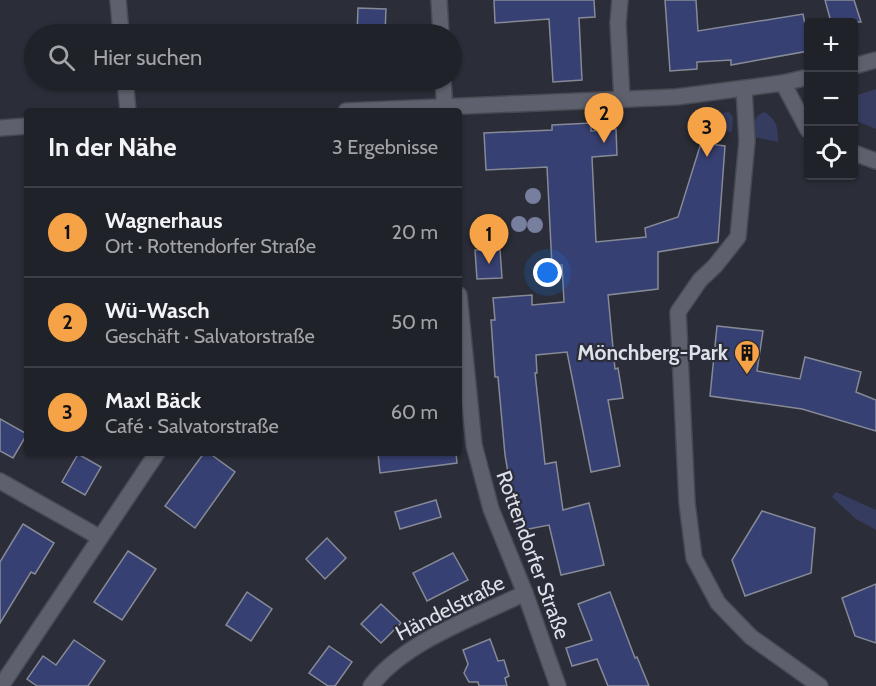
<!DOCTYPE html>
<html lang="de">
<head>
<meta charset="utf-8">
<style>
	:root { --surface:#20222a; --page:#2d2f36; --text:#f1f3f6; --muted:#a2a4a8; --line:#3d3f47; --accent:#f6a247 }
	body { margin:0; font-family:Cabin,sans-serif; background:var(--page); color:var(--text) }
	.controls { position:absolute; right:18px; top:18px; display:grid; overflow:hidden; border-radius:6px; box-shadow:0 2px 4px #0004 }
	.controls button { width:54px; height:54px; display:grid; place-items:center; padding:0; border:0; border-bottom:2px solid var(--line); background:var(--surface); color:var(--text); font:30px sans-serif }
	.you { position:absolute; left:548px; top:273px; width:21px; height:21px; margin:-15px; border:4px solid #fff; border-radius:50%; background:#1a73e8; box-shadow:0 0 0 9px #1a73e833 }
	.badge { display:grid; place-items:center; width:39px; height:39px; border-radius:50%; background:var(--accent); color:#111; font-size:20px; font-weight:700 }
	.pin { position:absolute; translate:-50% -50px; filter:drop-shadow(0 2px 3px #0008) }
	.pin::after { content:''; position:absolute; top:32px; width:21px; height:18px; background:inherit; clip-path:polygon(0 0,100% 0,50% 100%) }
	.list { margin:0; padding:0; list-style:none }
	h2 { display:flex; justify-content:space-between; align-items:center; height:78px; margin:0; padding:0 24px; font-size:26px }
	h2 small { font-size:20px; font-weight:400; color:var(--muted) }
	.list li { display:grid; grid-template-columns:39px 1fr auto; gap:18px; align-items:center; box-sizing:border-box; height:90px; padding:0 24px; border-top:2px solid var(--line) }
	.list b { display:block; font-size:22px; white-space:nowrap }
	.list p { margin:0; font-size:20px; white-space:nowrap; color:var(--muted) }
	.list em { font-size:20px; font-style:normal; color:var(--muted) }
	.icon { flex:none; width:33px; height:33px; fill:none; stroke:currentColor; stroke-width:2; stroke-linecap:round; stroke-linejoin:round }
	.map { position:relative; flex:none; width:876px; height:686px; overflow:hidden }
	.search { position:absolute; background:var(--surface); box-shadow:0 2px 4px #0004; left:24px; top:24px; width:438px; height:66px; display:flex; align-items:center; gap:15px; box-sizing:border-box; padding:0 21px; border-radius:33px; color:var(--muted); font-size:22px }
	.panel { position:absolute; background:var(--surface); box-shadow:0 2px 4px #0004; left:24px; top:108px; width:438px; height:348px; border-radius:6px }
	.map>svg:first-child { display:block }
</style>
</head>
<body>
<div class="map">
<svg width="876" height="686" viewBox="0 0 876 686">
	<rect width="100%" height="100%" fill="#2b2d38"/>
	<g fill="#353c5f">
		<path d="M 876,89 L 876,129 L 854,120 L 854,96 Z"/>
		<path d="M 729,112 L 733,117 L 732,132 L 701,129 L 705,115 Z"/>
		<path d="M 764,112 C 777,119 778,128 778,142 L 754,137 C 754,126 752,117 764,112 Z"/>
		<path d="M 836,492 L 876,510 L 876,530 L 856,519 L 832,497 Z"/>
	</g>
	<g fill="#374072" stroke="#868a97" stroke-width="1.5">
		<path d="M 494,0 L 594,0 L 595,17 L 579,18 L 582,80 L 553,82 L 549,19 L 495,23 Z"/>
		<path d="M 665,0 L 696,0 L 698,31 L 803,14 L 808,40 L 808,51 L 731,65 L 731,60 L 697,62 L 697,69 L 670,71 Z"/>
		<path d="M 825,0 L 854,0 L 861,22 L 831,22 Z"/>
		<path d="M 358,8 L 386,9 L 385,34 L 357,34 Z"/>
		<path d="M 591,123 L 591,131 L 616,129 L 617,155 L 592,157 L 596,242 L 646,237 L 645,228 L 678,217 L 701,143 L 725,146 L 718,242 L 658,252 L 658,289 L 608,295 L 615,369 L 618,368 L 623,398 L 608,400 L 620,466 L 591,472 L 567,352 L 536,355 L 537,373 L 535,373 L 545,464 L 556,462 L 563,510 L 589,503 L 604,565 L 561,575 L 549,525 L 518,531 L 505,455 L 498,377 L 495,377 L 491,320 L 495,320 L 493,298 L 532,295 L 532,305 L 564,302 L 562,265 L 552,266 L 547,167 L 486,170 L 484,133 L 552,130 L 552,125 Z"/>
		<path d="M 500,249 L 502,278 L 477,279 L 475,250 Z"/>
		<path d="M 717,326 L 763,331 L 757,371 L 800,379 L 805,357 L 861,372 L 856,392 L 876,400 L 876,431 L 802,409 L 710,396 Z"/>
		<path d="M 0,419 L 27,434 L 13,458 L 0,451 Z"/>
		<path d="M 204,453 L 209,453 L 235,472 L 195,528 L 165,506 Z"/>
		<path d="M 378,453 L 456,453 L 457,463 L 380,473 Z"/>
		<path d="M 78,454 L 101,467 L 85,495 L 62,482 Z"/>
		<path d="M 436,500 L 441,517 L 400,529 L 395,512 Z"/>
		<path d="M 762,511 L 815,528 L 811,573 L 745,596 L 732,560 Z"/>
		<path d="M 23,524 L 54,543 L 35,574 L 31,572 L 0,623 L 0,562 Z"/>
		<path d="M 327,538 L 346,558 L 325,579 L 306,559 Z"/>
		<path d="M 128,551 L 156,569 L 122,620 L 94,602 Z"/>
		<path d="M 453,553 L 468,580 L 427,601 L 413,573 Z"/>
		<path d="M 876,584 L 876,643 L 855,636 L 842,598 Z"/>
		<path d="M 247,592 L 272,609 L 251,641 L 226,625 Z"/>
		<path d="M 610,592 L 635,658 L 637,657 L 649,686 L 608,686 L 597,659 L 572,666 L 566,648 L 592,640 L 578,604 Z"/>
		<path d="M 381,604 L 401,623 L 381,643 L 361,624 Z"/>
		<path d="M 490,639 L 498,661 L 504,660 L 509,676 L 505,678 L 507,686 L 479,686 L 478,682 L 469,682 L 464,673 L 468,664 L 463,650 Z"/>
		<path d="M 74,640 L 105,661 L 88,686 L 37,686 L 27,679 L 43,656 L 56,665 Z"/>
		<path d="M 329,646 L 352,662 L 335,686 L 328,686 L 309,673 Z"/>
	</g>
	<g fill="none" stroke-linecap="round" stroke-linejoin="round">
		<defs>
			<g id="minor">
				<path d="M 118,0 L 121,34"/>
				<path d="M 439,0 L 441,34"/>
				<path d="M 620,0 L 618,23 L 622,100"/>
				<path d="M 854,66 L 876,60"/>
				<path d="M 125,80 L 128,111"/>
				<path d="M 443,80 L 445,111"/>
				<path d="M 783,83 L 808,130"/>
				<path d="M 744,89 L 747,141 L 738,237 L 715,266 L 700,280 L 678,312 L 687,503 L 694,558 L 718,603 L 751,637 L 820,686"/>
				<path d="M 346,111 L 676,97 L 783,83 L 808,77"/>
				<path d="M 0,128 L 27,126"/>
				<path d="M 854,153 L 876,161"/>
				<path d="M 459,295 L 474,445 L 491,509 L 525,593 L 558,686"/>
				<path d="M 0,481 L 99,537"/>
				<path d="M 1,686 L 157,453"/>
				<path d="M 371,686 C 403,642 476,617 525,593"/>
			</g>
		</defs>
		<use href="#minor" stroke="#484a53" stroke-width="18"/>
		<use href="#minor" stroke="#5e616d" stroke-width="15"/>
	</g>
	<g fill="#777e9e">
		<circle cx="533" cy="196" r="8"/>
		<circle cx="519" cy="224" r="8"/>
		<circle cx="535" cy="225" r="8"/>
	</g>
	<defs>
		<symbol id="building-pin" viewBox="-11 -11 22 30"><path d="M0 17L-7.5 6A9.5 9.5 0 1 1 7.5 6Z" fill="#f6a247" stroke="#2b2d38"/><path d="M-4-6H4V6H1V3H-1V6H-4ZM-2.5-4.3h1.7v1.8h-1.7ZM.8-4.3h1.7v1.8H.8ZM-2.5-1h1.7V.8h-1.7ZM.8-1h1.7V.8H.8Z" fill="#111"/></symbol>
	</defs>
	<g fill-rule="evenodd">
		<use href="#building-pin" x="732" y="338" width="30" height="40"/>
	</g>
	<g text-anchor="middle" stroke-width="4.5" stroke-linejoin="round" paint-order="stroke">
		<g font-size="21" font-weight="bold" fill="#dfe1e8" stroke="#2b2d38" text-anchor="end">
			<text x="728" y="360">Mönchberg-Park</text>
		</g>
		<g font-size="21" fill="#dfe1e8" stroke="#2b2d38">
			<text transform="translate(533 555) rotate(70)" y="7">Rottendorfer Straße</text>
			<text transform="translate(450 608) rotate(-27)" y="7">Händelstraße</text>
		</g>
	</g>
</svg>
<div class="controls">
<button>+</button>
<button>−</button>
<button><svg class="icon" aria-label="locate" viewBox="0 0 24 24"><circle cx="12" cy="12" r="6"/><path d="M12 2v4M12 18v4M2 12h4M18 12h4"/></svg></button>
</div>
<div class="you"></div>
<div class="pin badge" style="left:489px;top:264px">1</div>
<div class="pin badge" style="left:604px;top:143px">2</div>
<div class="pin badge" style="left:707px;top:157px">3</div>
<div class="search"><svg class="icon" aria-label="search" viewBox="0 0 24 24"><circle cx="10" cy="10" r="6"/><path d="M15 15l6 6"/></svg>Hier suchen</div>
<section class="panel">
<h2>In der Nähe<small>3 Ergebnisse</small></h2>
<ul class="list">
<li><span class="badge">1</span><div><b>Wagnerhaus</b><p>Ort · Rottendorfer Straße</p></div><em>20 m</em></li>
<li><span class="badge">2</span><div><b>Wü-Wasch</b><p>Geschäft · Salvatorstraße</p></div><em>50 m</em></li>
<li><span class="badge">3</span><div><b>Maxl Bäck</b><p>Café · Salvatorstraße</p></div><em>60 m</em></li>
</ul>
</section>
</div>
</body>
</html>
